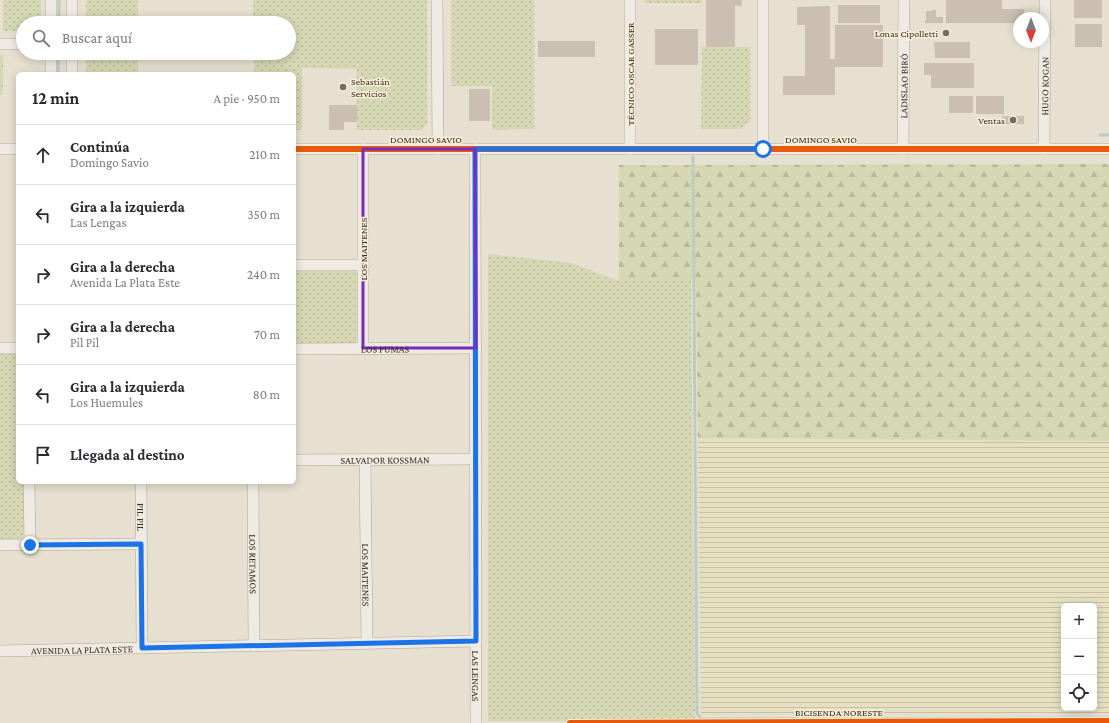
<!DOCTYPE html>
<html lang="es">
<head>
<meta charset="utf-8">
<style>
	:root { --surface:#fff; --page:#f2f2f3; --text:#2b2b33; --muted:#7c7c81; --line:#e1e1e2 }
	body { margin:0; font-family:"Crimson Pro",serif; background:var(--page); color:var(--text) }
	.controls { position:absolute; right:12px; bottom:12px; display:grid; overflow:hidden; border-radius:6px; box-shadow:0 2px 10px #0003 }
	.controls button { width:36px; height:36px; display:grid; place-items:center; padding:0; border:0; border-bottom:1px solid var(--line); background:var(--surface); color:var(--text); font:20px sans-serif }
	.compass { position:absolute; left:1013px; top:12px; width:36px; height:36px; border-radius:50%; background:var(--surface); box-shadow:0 2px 10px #0003; rotate:180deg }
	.stop { position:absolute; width:12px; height:12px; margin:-9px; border:3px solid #1a73e8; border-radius:50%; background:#fff }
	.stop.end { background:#1a73e8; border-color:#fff; box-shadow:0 1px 4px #0008 }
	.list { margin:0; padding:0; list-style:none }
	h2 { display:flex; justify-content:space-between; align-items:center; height:52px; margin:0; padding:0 16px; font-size:17px }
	h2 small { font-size:13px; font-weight:400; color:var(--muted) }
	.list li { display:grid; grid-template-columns:26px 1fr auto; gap:12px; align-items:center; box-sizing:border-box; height:60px; padding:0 16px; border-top:1px solid var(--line) }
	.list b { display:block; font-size:15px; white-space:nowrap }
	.list p { margin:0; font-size:13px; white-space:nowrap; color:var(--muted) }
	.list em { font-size:13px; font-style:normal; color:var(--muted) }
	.icon { flex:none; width:22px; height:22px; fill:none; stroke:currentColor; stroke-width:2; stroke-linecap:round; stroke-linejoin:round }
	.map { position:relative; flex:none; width:1109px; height:723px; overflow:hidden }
	.search { position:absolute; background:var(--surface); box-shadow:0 2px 10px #0003; left:16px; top:16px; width:280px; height:44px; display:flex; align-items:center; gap:10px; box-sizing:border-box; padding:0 14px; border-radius:22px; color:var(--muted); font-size:15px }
	.panel { position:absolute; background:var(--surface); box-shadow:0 2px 10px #0003; left:16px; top:72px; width:280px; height:412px; border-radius:6px }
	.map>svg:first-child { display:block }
</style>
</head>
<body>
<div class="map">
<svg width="1109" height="723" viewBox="0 0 1109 723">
	<defs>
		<pattern id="farmland-rules" width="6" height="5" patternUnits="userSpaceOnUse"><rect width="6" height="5" fill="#e6dfc2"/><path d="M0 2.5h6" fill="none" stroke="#c6c0a6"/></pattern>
		<pattern id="grass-dots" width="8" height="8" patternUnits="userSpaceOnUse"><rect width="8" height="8" fill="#d6d7b3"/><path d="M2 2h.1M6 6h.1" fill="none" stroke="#b9b99a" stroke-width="1.8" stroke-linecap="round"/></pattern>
		<pattern id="forest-firs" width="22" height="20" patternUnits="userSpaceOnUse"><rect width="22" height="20" fill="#d6d7b3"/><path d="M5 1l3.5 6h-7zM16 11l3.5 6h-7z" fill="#b9b99a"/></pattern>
	</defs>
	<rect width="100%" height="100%" fill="#e7e0d1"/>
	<path fill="url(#farmland-rules)" fill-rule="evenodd" d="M 698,438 L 1109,441 L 1109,713 L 701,715 ZM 1064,606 L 1094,606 L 1094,708 L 1064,708 Z"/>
	<g fill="url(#grass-dots)">
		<path d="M 3,0 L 41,0 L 41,23 L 23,23 L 23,31 L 3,31 Z"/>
		<rect x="86" y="0" width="52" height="23"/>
		<path d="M 253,0 L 427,0 L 427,123 L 422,130 L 357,130 L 357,69 L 302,68 L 302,130 L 294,130 L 294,74 L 254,74 L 254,53 L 289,53 L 289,23 L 253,23 Z"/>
		<path d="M 451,0 L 534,0 L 534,129 L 492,130 L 492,86 L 451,86 Z"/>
		<rect x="645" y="0" width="57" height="3"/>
		<path d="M 702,47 L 750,47 L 750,121 L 741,129 L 701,129 Z"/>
		<rect x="86" y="53" width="52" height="21"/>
		<path d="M 488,254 L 571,263 L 619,281 L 691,281 L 695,721 L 488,721 Z"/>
		<path d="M 294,270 L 355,270 L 358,273 L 358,340 L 355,344 L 294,345 Z"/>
		<path d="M 0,352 L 18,352 L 18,482 L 24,482 L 24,533 C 20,542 9,539 0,539 Z"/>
	</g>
	<g fill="url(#forest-firs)">
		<rect x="0" y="55" width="3" height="40"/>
		<path d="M 1109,164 L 1109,441 L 698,438 L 696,281 L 619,281 L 619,165 Z"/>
	</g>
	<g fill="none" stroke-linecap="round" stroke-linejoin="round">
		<g stroke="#bcccc2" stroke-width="3">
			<path d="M 59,23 L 59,0"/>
			<path d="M 58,74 L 58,53"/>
			<path d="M 1100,135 L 1109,135"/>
			<path d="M 693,157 L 697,712 C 698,716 700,719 704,719 L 1109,718"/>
		</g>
	</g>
	<g fill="#cbbfb2">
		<path d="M 706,0 L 742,0 L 742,6 L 735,6 L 735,47 L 706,47 Z"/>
		<path d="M 946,0 L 1002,0 L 1002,9 L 1024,9 L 1024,18 L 1019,18 L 1019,23 L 946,23 Z"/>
		<rect x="1074" y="0" width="28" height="18"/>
		<rect x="838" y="5" width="42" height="18"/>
		<path d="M 830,6 L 830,59 L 835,59 L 835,25 L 883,25 L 883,67 L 835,67 L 835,95 L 783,95 L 783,76 L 805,76 L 805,25 L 797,25 L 797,7 Z"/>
		<path d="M 932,10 L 936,10 L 936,17 L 943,17 L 943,23 L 925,23 L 925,20 L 926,20 L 926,11 L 932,11 Z"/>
		<rect x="1075" y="24" width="27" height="23"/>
		<rect x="655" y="29" width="43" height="36"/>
		<rect x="538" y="41" width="57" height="16"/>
		<path d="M 934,42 L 970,42 L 970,58 L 935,58 Z"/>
		<path d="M 924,63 L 974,63 L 974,88 L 931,88 L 931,75 L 924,75 Z"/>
		<rect x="469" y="89" width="21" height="32"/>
		<rect x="949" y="96" width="24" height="17"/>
		<rect x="976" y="96" width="28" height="18"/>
		<path d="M 329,105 L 357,105 L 357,122 L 344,122 L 344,130 L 329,130 Z"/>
		<rect x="1002" y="116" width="22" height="8"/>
	</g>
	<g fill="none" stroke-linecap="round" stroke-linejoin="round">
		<defs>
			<g id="minor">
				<path d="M 51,0 L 51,23"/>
				<path d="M 72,0 L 72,23"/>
				<path d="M 437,0 L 438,149"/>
				<path d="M 0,44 L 23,44"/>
				<path d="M 51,53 L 51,74"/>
				<path d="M 72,53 L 72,74"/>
				<path d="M 0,149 L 18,149"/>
				<path d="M 294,149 L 1109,149"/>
				<path id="s1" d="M 475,149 L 476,723"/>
				<path d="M 630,149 L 630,0"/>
				<path d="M 763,149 L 763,0"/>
				<path id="s2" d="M 903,149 L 904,0"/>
				<path id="s3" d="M 1044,149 L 1045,0"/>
				<path d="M 294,265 L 363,265"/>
				<path d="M 0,348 L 18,348"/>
				<path d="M 363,348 L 363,149"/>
				<path id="s4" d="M 294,349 L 476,348"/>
				<path id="s5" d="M 294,460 L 476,459"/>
				<path id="s6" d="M 365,460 L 367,643"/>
				<path d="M 29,482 L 30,545"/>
				<path id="s7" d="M 141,482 L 142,648"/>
				<path id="s8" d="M 253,482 L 254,646"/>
				<path d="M 0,545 L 141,544"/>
				<path id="s9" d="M 0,651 L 476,641"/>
			</g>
		</defs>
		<use href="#minor" stroke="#ada599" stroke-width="12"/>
		<use href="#minor" stroke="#efebe3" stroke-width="11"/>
		<defs>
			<g id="cycleway">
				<path d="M 294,149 L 1109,149"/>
				<path d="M 570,723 L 1109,721"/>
			</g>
		</defs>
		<use href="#cycleway" stroke="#f7eed8" stroke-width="8"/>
		<use href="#cycleway" stroke="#e8590c" stroke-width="6"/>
	</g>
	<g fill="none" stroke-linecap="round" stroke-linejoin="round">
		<path stroke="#1a73e8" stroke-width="5" d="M 30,545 L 141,544 L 142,648 L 476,641 L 475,149 L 763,149"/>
	</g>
	<path fill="none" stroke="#7b2cbf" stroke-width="3" stroke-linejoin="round" d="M 363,149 L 475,149 L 476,348 L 363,348 Z"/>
	<g fill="#786c5e" stroke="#f7eed8" stroke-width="1.5">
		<circle cx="946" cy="33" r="4"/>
		<circle cx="343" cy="87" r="4"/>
		<circle cx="1013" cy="120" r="4"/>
	</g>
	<g text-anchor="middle" stroke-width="3" stroke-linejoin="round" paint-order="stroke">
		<g font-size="10" fill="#3d2e20" stroke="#f7eed8" text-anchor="end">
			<text x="938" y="37">Lonas Cipolletti</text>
			<text x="351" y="85" text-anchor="start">Sebastián<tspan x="351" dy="12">Servicios</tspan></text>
			<text x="1005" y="124">Ventas</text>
		</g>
		<g font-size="10" fill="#3d2e20" stroke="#f7eed8">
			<text transform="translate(630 74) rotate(-90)" y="4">TÉCNICO OSCAR GASSER</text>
			<text dy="4" stroke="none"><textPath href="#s2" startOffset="63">LADISLAO BIRÓ</textPath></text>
			<text dy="4" stroke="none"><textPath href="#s3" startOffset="63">HUGO KOGAN</textPath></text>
			<text x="426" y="143">DOMINGO SAVIO</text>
			<text x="821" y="143">DOMINGO SAVIO</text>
			<text transform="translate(363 249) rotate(-90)" y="4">LOS MAITENES</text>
			<text dy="4" stroke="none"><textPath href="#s4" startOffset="91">LOS PUMAS</textPath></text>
			<text dy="4" stroke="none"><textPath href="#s5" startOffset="91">SALVADOR KOSSMAN</textPath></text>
			<text dy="4" stroke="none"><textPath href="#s7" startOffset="35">PIL PIL</textPath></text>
			<text dy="4" stroke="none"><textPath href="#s8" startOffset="82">LOS RETAMOS</textPath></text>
			<text dy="4" stroke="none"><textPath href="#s6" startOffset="115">LOS MAITENES</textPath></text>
			<text dy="4" stroke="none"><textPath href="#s9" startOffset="82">AVENIDA LA PLATA ESTE</textPath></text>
			<text dy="4" stroke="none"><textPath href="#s1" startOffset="527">LAS LENGAS</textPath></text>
			<text x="839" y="716">BICISENDA NORESTE</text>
		</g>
	</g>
</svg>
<div class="controls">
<button>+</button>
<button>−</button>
<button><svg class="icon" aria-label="locate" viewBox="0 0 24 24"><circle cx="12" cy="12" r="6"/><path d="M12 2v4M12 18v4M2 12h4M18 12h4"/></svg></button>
</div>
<svg class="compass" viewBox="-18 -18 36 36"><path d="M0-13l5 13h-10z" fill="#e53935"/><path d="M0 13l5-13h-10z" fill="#7c7c81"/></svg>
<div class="stop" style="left:763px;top:149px"></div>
<div class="stop end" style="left:30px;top:545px"></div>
<div class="search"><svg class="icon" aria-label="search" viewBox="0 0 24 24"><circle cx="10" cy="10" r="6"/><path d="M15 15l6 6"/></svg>Buscar aquí</div>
<section class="panel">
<h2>12 min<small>A pie · 950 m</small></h2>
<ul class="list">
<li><svg class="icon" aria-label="ahead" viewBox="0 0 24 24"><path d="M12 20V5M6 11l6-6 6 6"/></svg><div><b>Continúa</b><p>Domingo Savio</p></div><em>210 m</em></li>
<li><svg class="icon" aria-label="left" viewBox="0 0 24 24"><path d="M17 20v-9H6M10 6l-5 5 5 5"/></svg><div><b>Gira a la izquierda</b><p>Las Lengas</p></div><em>350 m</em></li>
<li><svg class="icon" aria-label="right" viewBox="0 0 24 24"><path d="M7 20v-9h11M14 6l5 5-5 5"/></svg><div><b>Gira a la derecha</b><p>Avenida La Plata Este</p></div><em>240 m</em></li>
<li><svg class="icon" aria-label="right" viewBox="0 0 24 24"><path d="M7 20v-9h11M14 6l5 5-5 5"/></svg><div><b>Gira a la derecha</b><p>Pil Pil</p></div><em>70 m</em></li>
<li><svg class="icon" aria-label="left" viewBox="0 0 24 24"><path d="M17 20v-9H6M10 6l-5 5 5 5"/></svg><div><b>Gira a la izquierda</b><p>Los Huemules</p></div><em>80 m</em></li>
<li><svg class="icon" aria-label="arrive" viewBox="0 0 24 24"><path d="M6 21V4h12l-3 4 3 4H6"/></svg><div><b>Llegada al destino</b></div></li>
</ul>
</section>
</div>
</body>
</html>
